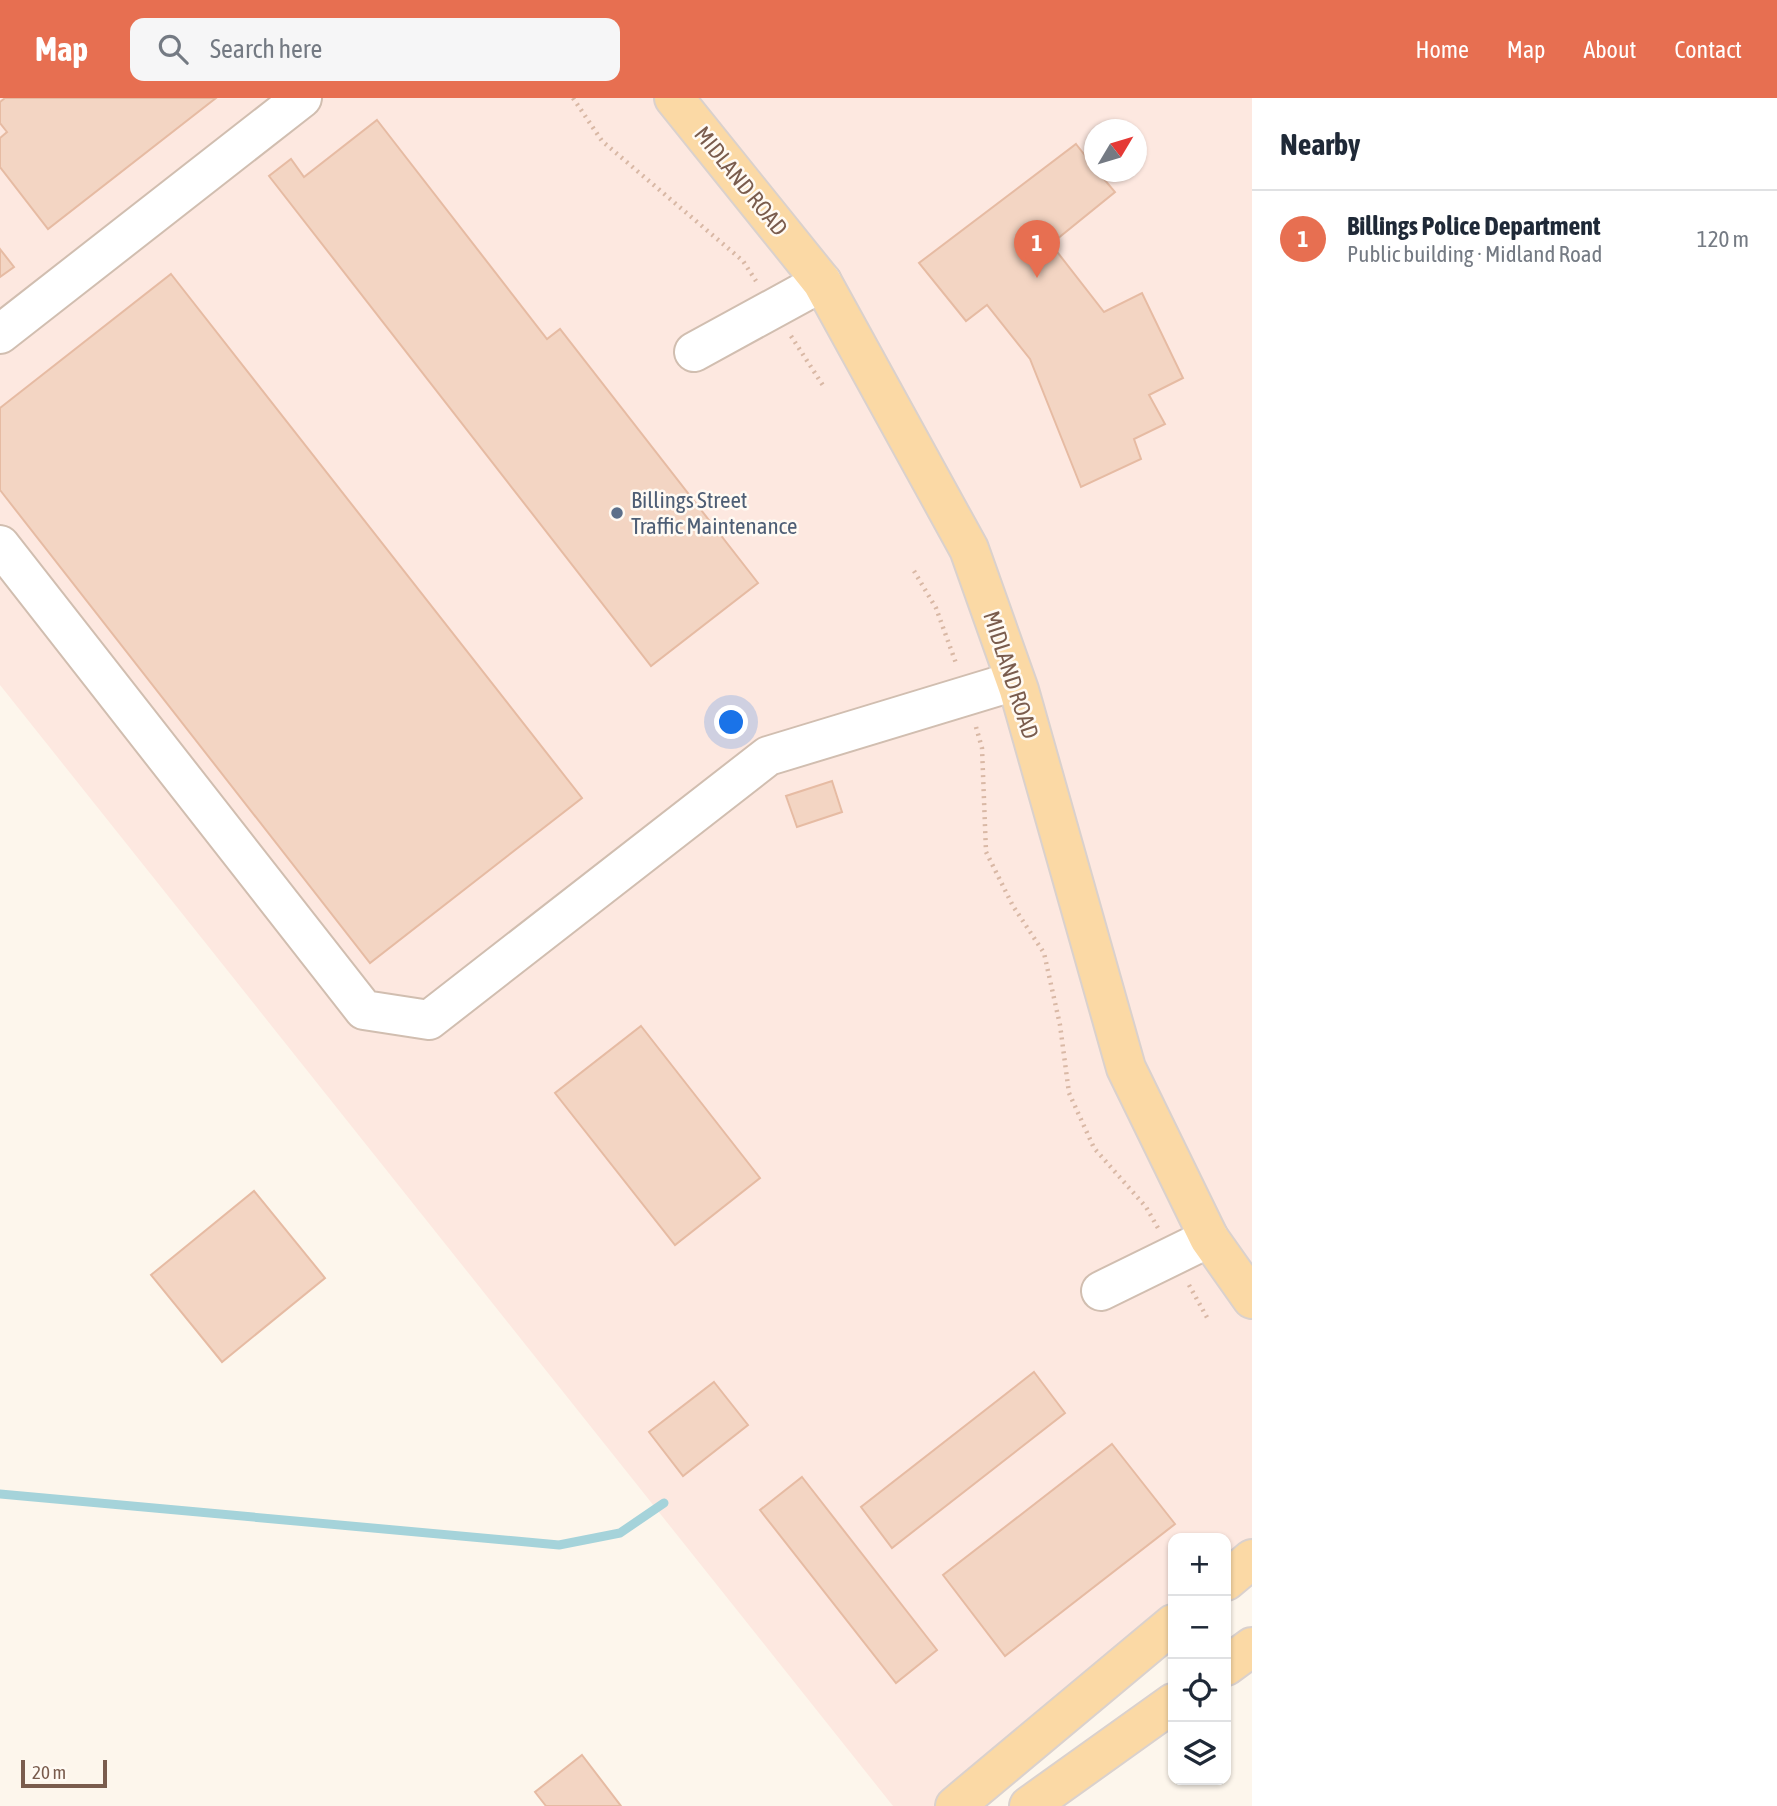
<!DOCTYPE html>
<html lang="en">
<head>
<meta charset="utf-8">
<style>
	:root { --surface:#fff; --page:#f6f6f7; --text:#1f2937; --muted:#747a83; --line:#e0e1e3; --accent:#e76f51 }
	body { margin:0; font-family:"Asap Condensed",sans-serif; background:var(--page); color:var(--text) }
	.controls { position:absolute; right:21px; bottom:21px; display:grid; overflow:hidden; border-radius:14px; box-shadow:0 2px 5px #0004 }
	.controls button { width:63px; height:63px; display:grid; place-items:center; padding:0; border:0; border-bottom:2px solid var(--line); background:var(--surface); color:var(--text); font:35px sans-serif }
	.compass { position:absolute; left:1084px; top:21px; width:63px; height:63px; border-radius:50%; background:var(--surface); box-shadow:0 2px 5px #0004; rotate:52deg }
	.scale { position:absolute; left:21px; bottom:18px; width:86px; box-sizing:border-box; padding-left:7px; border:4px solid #7a5c4d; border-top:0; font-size:19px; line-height:24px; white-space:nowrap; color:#7a5c4d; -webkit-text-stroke:5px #fffaf3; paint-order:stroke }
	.you { position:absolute; left:732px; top:625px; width:24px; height:24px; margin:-18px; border:5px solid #fff; border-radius:50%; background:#1a73e8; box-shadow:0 0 0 10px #1a73e833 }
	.badge { display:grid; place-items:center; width:46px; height:46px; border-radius:50%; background:var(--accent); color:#fff; font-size:23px; font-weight:700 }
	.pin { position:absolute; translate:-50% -58px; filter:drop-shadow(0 2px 4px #0008) }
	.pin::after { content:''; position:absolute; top:37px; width:24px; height:21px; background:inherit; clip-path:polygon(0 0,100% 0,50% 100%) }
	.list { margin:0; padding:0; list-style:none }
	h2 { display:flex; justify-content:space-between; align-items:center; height:91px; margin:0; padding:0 28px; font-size:30px }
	h2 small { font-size:23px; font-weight:400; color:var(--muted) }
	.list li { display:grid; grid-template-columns:46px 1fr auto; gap:21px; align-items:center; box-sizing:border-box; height:98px; padding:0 28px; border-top:2px solid var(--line) }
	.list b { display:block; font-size:26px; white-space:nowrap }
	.list p { margin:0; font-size:23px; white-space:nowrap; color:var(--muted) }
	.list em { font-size:23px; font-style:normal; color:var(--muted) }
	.icon { flex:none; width:38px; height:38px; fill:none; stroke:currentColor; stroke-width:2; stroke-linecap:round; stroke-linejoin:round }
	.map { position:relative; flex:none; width:1252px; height:1708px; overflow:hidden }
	header { display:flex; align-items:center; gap:42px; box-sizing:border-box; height:98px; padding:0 35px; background:var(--accent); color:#fff }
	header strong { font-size:33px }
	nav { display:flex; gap:38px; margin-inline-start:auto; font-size:24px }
	.search { width:490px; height:63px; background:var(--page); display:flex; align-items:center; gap:18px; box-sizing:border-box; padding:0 24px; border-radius:14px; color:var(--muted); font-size:26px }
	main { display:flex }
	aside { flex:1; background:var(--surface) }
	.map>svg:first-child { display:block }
</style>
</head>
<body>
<header>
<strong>Map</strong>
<div class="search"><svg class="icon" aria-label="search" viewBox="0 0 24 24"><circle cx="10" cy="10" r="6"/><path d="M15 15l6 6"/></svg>Search here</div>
<nav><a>Home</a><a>Map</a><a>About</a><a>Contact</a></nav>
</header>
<main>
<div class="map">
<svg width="1252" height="1708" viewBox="0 0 1252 1708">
	<rect width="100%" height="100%" fill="#fdf6ec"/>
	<path fill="#fde8e0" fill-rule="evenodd" d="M 0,0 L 1252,0 L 1252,1458 L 1226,1480 L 1226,1440 L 1173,1440 L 1173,1524 L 955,1708 L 893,1708 L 0,587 ZM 1094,32 L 1136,32 L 1136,74 L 1094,74 Z"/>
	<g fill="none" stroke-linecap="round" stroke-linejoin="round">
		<path stroke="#a5d3da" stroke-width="9" d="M 0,1396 L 559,1447 L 620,1435 L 664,1405"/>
	</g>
	<g fill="#f3d5c3" stroke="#e6bba3" stroke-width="2">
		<path d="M 5,0 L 216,0 L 48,131 L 0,69 L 0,40 L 7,34 L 0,25 L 0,4 Z"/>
		<path d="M 377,22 L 547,241 L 560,231 L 758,485 L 651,568 L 269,78 L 291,61 L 304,79 Z"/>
		<path d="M 1076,46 L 1094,69 L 1094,74 L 1098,74 L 1115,94 L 1051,146 L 1104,214 L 1142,195 L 1183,280 L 1149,297 L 1165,326 L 1134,341 L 1141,361 L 1081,389 L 1030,261 L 987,207 L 966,223 L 919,165 Z"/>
		<path d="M 0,151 L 14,169 L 0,179 Z"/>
		<path d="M 171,176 L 582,700 L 370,865 L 0,392 L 0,310 Z"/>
		<path d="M 832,683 L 842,714 L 797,729 L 786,698 Z"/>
		<path d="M 641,928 L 760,1080 L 675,1147 L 555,995 Z"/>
		<path d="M 254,1093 L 325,1180 L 222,1264 L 151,1177 Z"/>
		<path d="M 1034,1274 L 1065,1315 L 892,1450 L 861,1409 Z"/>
		<path d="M 714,1284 L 748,1327 L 683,1378 L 649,1334 Z"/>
		<path d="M 1112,1346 L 1175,1426 L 1005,1558 L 943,1477 Z"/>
		<path d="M 802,1379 L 937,1552 L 896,1585 L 760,1412 Z"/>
		<path d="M 582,1657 L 621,1708 L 546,1708 L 535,1694 Z"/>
	</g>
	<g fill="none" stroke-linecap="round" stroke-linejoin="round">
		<defs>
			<g id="minor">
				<path d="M 0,236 L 302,0"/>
				<path d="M 694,254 L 822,184"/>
				<path d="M 0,447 L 364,912 L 429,922 L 768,658 L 1015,583"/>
				<path d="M 1101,1193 L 1209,1140"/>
			</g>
			<g id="major">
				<path d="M 674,0 L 822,184 L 969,451 L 1019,592 L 1126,970 L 1209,1140 L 1252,1201"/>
				<path d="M 1226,1483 L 1252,1461"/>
				<path d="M 1226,1568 L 1252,1549"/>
				<path d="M 955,1708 L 1173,1526"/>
				<path d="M 1029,1708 L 1173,1605"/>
			</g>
		</defs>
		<use href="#minor" stroke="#d1beb0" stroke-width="42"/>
		<use href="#major" stroke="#dad1cd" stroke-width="42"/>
		<g stroke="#d9b8a5" stroke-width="4.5" stroke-dasharray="2 5" stroke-linecap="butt">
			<path d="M 573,0 L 602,43 L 743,163 L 756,183"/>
			<path d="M 791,238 L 824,289"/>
			<path d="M 914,473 L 936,510 L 957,568"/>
			<path d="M 976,629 L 982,650 L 986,754 L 1013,808 L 1044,855 L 1060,927 L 1069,995 L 1094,1050 L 1146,1109 L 1158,1130"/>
			<path d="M 1189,1187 L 1209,1223"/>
		</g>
		<use href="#minor" stroke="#fff" stroke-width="38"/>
		<use href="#major" stroke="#fbd9a5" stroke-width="38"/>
	</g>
	<circle fill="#5c6f8a" stroke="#fffaf3" stroke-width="2.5" cx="617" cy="415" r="7"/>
	<g text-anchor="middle" stroke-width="5" stroke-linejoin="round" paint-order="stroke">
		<g font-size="23" fill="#7a5c4d" stroke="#fffaf3">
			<text transform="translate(741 83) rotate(51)" y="8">MIDLAND ROAD</text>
			<text transform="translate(1011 577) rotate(72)" y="8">MIDLAND ROAD</text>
		</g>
		<g font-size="23" fill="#4e5e75" stroke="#fffaf3" text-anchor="start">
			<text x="631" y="410">Billings Street<tspan x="631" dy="26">Traffic Maintenance</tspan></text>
		</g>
	</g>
</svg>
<div class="controls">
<button>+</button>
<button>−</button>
<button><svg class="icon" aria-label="locate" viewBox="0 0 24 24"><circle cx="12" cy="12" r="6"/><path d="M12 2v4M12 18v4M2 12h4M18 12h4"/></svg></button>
<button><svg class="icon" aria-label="layers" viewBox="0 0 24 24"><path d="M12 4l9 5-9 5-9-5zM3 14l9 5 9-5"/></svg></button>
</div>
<svg class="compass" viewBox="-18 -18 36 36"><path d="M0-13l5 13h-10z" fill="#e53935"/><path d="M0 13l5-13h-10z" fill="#747a83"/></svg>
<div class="scale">20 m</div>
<div class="you"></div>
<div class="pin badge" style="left:1037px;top:180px">1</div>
</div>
<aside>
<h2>Nearby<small></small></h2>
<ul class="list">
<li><span class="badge">1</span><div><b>Billings Police Department</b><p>Public building · Midland Road</p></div><em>120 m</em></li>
</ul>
</aside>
</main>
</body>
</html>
